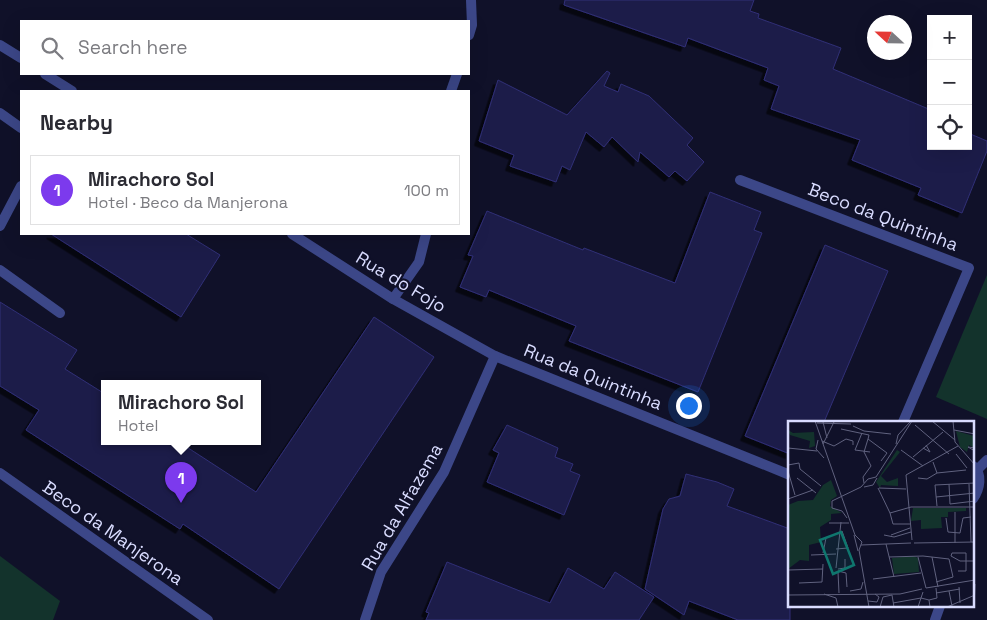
<!DOCTYPE html>
<html lang="en">
<head>
<meta charset="utf-8">
<style>
	:root { --surface:#fff; --page:#f7f7f7; --text:#2b2b33; --muted:#7c7c81; --line:#e1e1e2; --accent:#7c3aed }
	body { margin:0; font-family:"Space Grotesk",sans-serif; background:var(--page); color:var(--text) }
	.controls { position:absolute; right:15px; top:15px; display:grid; overflow:hidden; border-radius:0px; box-shadow:0 5px 20px #0002 }
	.controls button { width:45px; height:45px; display:grid; place-items:center; padding:0; border:0; border-bottom:1px solid var(--line); background:var(--surface); color:var(--text); font:25px sans-serif }
	.compass { position:absolute; left:867px; top:15px; width:45px; height:45px; border-radius:50%; background:var(--surface); box-shadow:0 5px 20px #0002; rotate:292deg }
	.you { position:absolute; left:688px; top:405px; width:18px; height:18px; margin:-12px; border:4px solid #fff; border-radius:50%; background:#1a73e8; box-shadow:0 0 0 8px #1a73e833 }
	.badge { display:grid; place-items:center; width:32px; height:32px; border-radius:50%; background:var(--accent); color:#fff; font-size:16px; font-weight:700 }
	.pin { position:absolute; translate:-50% -41px; filter:drop-shadow(0 1px 2px #0008) }
	.pin::after { content:''; position:absolute; top:26px; width:18px; height:15px; background:inherit; clip-path:polygon(0 0,100% 0,50% 100%) }
	.popup { position:absolute; left:101px; top:380px; width:160px; height:65px; box-sizing:border-box; display:grid; place-content:center; border-radius:0px; background:var(--surface); filter:drop-shadow(0 1px 4px #0005); font-size:16px; white-space:nowrap; color:var(--muted) }
	.popup b { font-size:19px; color:var(--text) }
	.popup::after { content:''; position:absolute; left:50%; top:100%; margin-left:-10px; border:10px solid transparent; border-top-color:var(--surface) }
	.list { margin:0; padding:0; list-style:none }
	h2 { display:flex; justify-content:space-between; align-items:center; height:65px; margin:0; padding:0 20px; font-size:21px }
	h2 small { font-size:16px; font-weight:400; color:var(--muted) }
	.list li { display:grid; grid-template-columns:32px 1fr auto; gap:15px; align-items:center; box-sizing:border-box; height:70px; margin:0 10px 10px; padding:0 10px; border:1px solid var(--line); border-radius:0px }
	.list b { display:block; font-size:19px; white-space:nowrap }
	.list p { margin:0; font-size:16px; white-space:nowrap; color:var(--muted) }
	.list em { font-size:16px; font-style:normal; color:var(--muted) }
	.icon { flex:none; width:28px; height:28px; fill:none; stroke:currentColor; stroke-width:2; stroke-linecap:round; stroke-linejoin:round }
	.map { position:relative; flex:none; width:987px; height:620px; overflow:hidden }
	.search { position:absolute; background:var(--surface); box-shadow:0 5px 20px #0002; left:20px; top:20px; width:450px; height:55px; display:flex; align-items:center; gap:12px; box-sizing:border-box; padding:0 18px; border-radius:0px; color:var(--muted); font-size:19px }
	.panel { position:absolute; background:var(--surface); box-shadow:0 5px 20px #0002; left:20px; top:90px; width:450px; height:145px; border-radius:0px }
	.map>svg:first-child { display:block }
</style>
</head>
<body>
<div class="map">
<svg width="987" height="620" viewBox="0 0 987 620">
	<defs>
		<filter id="shadow"><feDropShadow dx="-4.5" dy="4.5" stdDeviation="0" flood-color="#0009"/></filter>
	</defs>
	<rect width="100%" height="100%" fill="#101129"/>
	<g fill="#13332c">
		<path d="M 987,275 L 987,419 L 936,397 Z"/>
		<path d="M 0,556 L 60,601 L 53,620 L 0,620 Z"/>
	</g>
	<g fill="#1d1d4a" stroke="#302f76" filter="url(#shadow)">
		<path d="M 565,0 L 754,0 L 750,11 L 759,14 L 758,18 L 841,48 L 833,69 L 931,110 L 931,146 L 968,146 L 968,133 L 987,141 L 987,151 L 962,213 L 918,195 L 921,188 L 852,160 L 860,140 L 771,109 L 779,86 L 764,80 L 768,68 L 688,38 L 685,47 L 564,5 Z"/>
		<path d="M 607,71 L 610,73 L 604,86 L 618,92 L 621,84 L 649,96 L 693,138 L 687,145 L 704,162 L 687,181 L 675,171 L 669,177 L 640,152 L 638,162 L 612,137 L 604,147 L 586,132 L 570,170 L 562,166 L 556,182 L 510,166 L 514,155 L 479,141 L 498,80 L 567,115 Z"/>
		<path d="M 710,192 L 761,212 L 754,230 L 762,233 L 698,392 L 569,341 L 576,326 L 489,290 L 486,297 L 460,287 L 473,256 L 468,255 L 487,211 L 583,250 L 584,248 L 675,283 Z"/>
		<path d="M 51,234 L 186,234 L 220,255 L 181,317 Z"/>
		<path d="M 825,245 L 888,271 L 824,422 L 790,422 L 790,454 L 745,436 Z"/>
		<path d="M 0,302 L 77,350 L 65,369 L 105,394 L 105,442 L 179,442 L 256,492 L 374,317 L 434,357 L 279,589 L 183,524 L 180,529 L 26,430 L 39,410 L 0,386 Z"/>
		<path d="M 507,425 L 558,448 L 555,457 L 573,464 L 570,471 L 580,475 L 564,515 L 487,482 L 499,453 L 493,450 Z"/>
		<path d="M 686,474 L 717,482 L 734,489 L 727,506 L 790,529 L 790,620 L 738,620 L 689,601 L 684,615 L 645,589 L 663,509 L 669,499 L 680,496 Z"/>
		<path d="M 447,562 L 550,603 L 568,568 L 604,589 L 615,572 L 654,597 L 639,620 L 426,620 L 429,613 L 426,612 Z"/>
	</g>
	<g fill="none" stroke-linecap="round" stroke-linejoin="round">
		<g stroke="#3c4788" stroke-width="10">
			<path d="M 469,35 L 472,25 L 471,0"/>
			<path d="M 0,45 L 21,58"/>
			<path d="M 45,74 L 72,91"/>
			<path d="M 451,91 L 457,74"/>
			<path d="M 0,113 L 21,128"/>
			<path d="M 740,180 L 969,268 L 903,422"/>
			<path d="M 0,226 L 21,186"/>
			<path d="M 292,234 L 393,299 L 495,356 L 790,475"/>
			<path d="M 0,270 L 60,313"/>
			<path d="M 393,299 L 419,262 L 426,234"/>
			<path d="M 973,466 C 983,474 980,489 973,499"/>
			<path d="M 978,469 L 987,460"/>
			<path d="M 0,473 L 208,620"/>
			<path d="M 365,620 L 381,572 L 444,472 L 495,356"/>
			<path d="M 935,620 L 940,606"/>
		</g>
	</g>
	<g text-anchor="middle" stroke-width="4.5" stroke-linejoin="round" paint-order="stroke">
		<g font-size="18" fill="#d9dcff" stroke="#101129">
			<text transform="translate(883 217) rotate(21)" y="6">Beco da Quintinha</text>
			<text transform="translate(401 282) rotate(31)" y="6">Rua do Fojo</text>
			<text transform="translate(593 377) rotate(22)" y="6">Rua da Quintinha</text>
			<text transform="translate(402 507) rotate(-60)" y="6">Rua da Alfazema</text>
			<text transform="translate(113 533) rotate(35)" y="6">Beco da Manjerona</text>
		</g>
	</g>
	<g transform="translate(788 421)">
		<rect width="186" height="186" fill="#101129"/>
		<path d="M 0,9 L 5,12 L 26,11 L 27,25 L 21,27 L 22,20 L 2,14 ZM 168,10 L 186,15 L 186,27 L 181,24 L 179,31 L 172,26 ZM 109,29 L 112,31 L 93,55 L 99,61 L 110,57 L 110,65 L 93,64 L 92,67 L 88,61 ZM 43,59 L 49,75 L 43,79 L 42,85 L 54,92 L 43,93 L 43,99 L 32,106 L 33,121 L 21,124 L 21,140 L 12,139 L 0,148 L 0,84 L 10,80 L 25,79 L 35,64 ZM 125,87 L 178,87 L 178,90 L 160,91 L 160,96 L 153,96 L 154,107 L 133,108 L 133,99 L 123,100 ZM 125,135 L 130,137 L 131,151 L 106,153 L 104,137 Z" fill="#13332c"/>
		<path fill="none" stroke="#60627f" stroke-width="1" d="M 27,0 L 67,114 L 74,121 L 71,129 L 81,186M 144,0 L 167,19M 165,0 L 167,21 L 187,44M 35,1 L 39,17M 29,2 L 63,3M 127,4 L 161,33M 65,5 L 76,10 L 103,13M 53,8 L 81,14 L 80,18 L 99,32 L 93,40M 166,9 L 187,13M 74,12 L 67,29 L 82,31M 30,19 L 28,28 L 36,37M 34,20 L 46,25 L 58,18 L 65,20 L 65,24M 35,23 L 46,1M 108,23 L 110,14 L 122,1M 0,27 L 29,30M 135,27 L 142,31 L 138,24M 187,27 L 180,26 L 187,30M 113,29 L 135,45M 168,33 L 179,47M 125,36 L 155,11M 0,44 L 11,42 L 12,48 L 33,65M 0,50 L 7,74M 149,52 L 178,49M 9,57 L 28,72M 130,57 L 139,58 L 149,52 L 145,41M 76,62 L 75,56 L 83,45 L 76,31 L 80,18M 161,63 L 162,83M 181,63 L 183,121M 76,66 L 85,64 L 89,57M 90,67 L 102,92 L 123,86 L 187,86M 91,67 L 118,68M 148,76 L 187,72M 0,78 L 25,69M 162,83 L 187,80M 149,85 L 147,64 L 187,62M 167,91 L 167,122M 102,92 L 105,103 L 122,103M 59,97 L 54,90 L 44,87 L 44,80 L 73,66 L 80,58 L 88,56 L 124,0M 158,97 L 160,111 L 172,112 L 175,97 L 183,96M 41,102 L 61,102M 66,114 L 70,130M 96,114 L 106,116 L 123,111M 103,114 L 122,107M 124,119 L 118,54 L 170,25M 126,122 L 187,121M 98,123 L 106,156M 73,124 L 123,122M 48,128 L 60,127 L 54,110M 35,132 L 38,117M 23,134 L 48,133M 135,135 L 161,138 L 165,156 L 148,161M 163,135 L 164,132 L 178,132 L 178,150 L 170,150M 163,135 L 172,140 L 187,140M 101,136 L 135,135M 130,136 L 138,167 L 187,159M 144,136 L 150,166M 48,147 L 53,101M 50,148 L 57,147 L 57,138M 0,149 L 35,148M 50,150 L 58,152 L 59,166M 50,151 L 51,172M 85,158 L 133,152M 11,162 L 34,161 L 35,143M 171,166 L 172,182M 62,170 L 73,168 L 75,161M 161,170 L 164,185M 148,172 L 172,168M 36,173 L 48,177 L 50,186M 0,174 L 112,173 L 134,168M 80,180 L 89,181 L 91,176 L 87,173M 105,182 L 133,177 L 135,171M 92,186 L 95,176 L 104,174 L 106,186M 130,186 L 133,177 L 141,179M 142,186 L 141,179 L 149,177 L 148,167M 159,186 L 187,174M 186,186 L 187,163"/>
		<path fill="#0f766e" fill-opacity="0.15" stroke="#0f766e" stroke-width="2.5" d="M 53,111 L 66,144 L 45,153 L 32,119 Z"/>
		<rect width="186" height="186" fill="none" stroke="#d9dcff" stroke-width="2.5"/>
	</g>
</svg>
<div class="controls">
<button>+</button>
<button>−</button>
<button><svg class="icon" aria-label="locate" viewBox="0 0 24 24"><circle cx="12" cy="12" r="6"/><path d="M12 2v4M12 18v4M2 12h4M18 12h4"/></svg></button>
</div>
<svg class="compass" viewBox="-18 -18 36 36"><path d="M0-13l5 13h-10z" fill="#e53935"/><path d="M0 13l5-13h-10z" fill="#7c7c81"/></svg>
<div class="you"></div>
<div class="pin badge" style="left:181px;top:503px">1</div>
<div class="popup"><b>Mirachoro Sol</b>Hotel</div>
<div class="search"><svg class="icon" aria-label="search" viewBox="0 0 24 24"><circle cx="10" cy="10" r="6"/><path d="M15 15l6 6"/></svg>Search here</div>
<section class="panel">
<h2>Nearby<small></small></h2>
<ul class="list">
<li><span class="badge">1</span><div><b>Mirachoro Sol</b><p>Hotel · Beco da Manjerona</p></div><em>100 m</em></li>
</ul>
</section>
</div>
</body>
</html>
